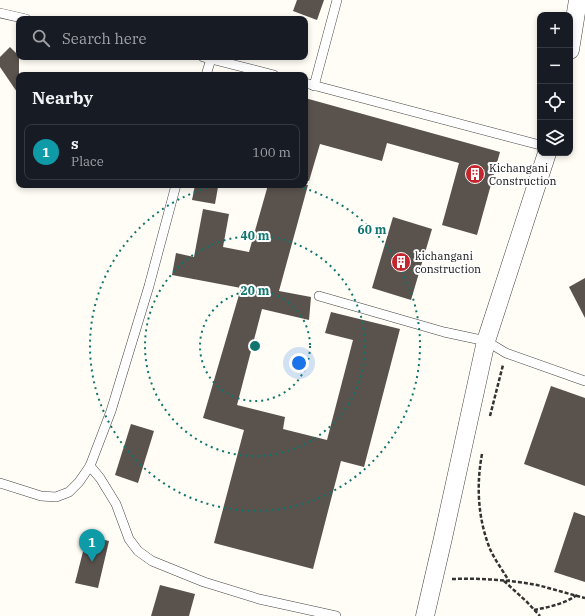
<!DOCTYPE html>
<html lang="en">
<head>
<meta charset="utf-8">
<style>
	:root { --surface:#171b24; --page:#242831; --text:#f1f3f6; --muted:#9ea1a6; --line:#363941; --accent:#c4262e }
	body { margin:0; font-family:"IBM Plex Serif",serif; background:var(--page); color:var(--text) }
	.controls { position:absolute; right:12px; top:12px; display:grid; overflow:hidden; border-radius:8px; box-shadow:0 2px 6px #0003 }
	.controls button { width:36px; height:36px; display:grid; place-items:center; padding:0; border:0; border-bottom:1px solid var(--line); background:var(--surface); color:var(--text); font:20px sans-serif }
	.you { position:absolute; left:299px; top:363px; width:14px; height:14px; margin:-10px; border:3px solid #fff; border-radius:50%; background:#1a73e8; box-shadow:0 0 0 6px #1a73e833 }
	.badge { display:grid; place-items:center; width:26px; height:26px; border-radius:50%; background:var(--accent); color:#fff; font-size:13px; font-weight:700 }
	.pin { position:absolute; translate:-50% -33px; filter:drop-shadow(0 1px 2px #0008) }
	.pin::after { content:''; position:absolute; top:21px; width:14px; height:12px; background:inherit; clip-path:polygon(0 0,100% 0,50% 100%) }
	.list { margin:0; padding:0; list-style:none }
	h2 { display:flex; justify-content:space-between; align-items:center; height:52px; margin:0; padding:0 16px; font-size:17px }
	h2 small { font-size:13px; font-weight:400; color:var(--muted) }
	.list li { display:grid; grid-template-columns:26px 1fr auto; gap:12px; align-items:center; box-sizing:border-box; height:56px; margin:0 8px 8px; padding:0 8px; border:1px solid var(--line); border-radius:8px }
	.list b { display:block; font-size:15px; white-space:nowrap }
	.list p { margin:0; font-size:13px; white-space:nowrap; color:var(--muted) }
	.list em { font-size:13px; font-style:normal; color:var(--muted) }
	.icon { flex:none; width:22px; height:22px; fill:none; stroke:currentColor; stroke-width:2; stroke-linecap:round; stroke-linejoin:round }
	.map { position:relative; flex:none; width:585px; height:616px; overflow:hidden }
	.search { position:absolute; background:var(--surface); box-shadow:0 2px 6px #0003; left:16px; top:16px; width:292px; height:44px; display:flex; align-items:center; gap:10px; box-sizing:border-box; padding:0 14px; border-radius:8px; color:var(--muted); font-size:15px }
	.panel { position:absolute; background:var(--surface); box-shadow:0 2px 6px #0003; left:16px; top:72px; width:292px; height:116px; border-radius:8px }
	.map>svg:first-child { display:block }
</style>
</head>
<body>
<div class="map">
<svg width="585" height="616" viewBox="0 0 585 616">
	<rect width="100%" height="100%" fill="#fffdf5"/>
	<g fill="#5a524d">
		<path d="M 297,0 L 324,0 L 317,20 L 293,11 Z"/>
		<path d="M 10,47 L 19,56 L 19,95 L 0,67 L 0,57 Z"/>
		<path d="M 305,98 L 500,152 L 477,235 L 442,225 L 459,163 L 387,143 L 382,161 L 320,144 L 309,181 L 305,180 Z"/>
		<path d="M 195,185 L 205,185 L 218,187 L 215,204 L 192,200 Z"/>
		<path d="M 268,185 L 308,185 L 279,291 L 311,297 L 309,320 L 262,309 L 237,405 L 285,417 L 283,429 L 327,440 L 353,340 L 325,333 L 331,312 L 400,329 L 364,467 L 341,461 L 313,569 L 214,543 L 244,430 L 203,418 L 241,288 L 172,275 L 176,253 L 194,257 L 203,209 L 229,214 L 223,247 L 249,252 Z"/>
		<path d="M 393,217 L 432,229 L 411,300 L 372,288 Z"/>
		<path d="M 585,278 L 585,318 L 569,287 Z"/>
		<path d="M 551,386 L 585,398 L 585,486 L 524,464 Z"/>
		<path d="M 131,424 L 154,431 L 138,483 L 115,475 Z"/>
		<path d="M 574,512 L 585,516 L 585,582 L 554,572 Z"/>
		<path d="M 87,536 L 109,541 L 98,588 L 75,583 Z"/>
		<path d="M 160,585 L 195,594 L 189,616 L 151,616 Z"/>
	</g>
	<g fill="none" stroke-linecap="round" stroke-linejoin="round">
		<defs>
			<g id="lane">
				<path d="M 0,13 L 26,19"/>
				<path d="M 203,57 L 274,75"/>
				<path d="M 206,75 L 211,59"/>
				<path d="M 305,83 L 540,145"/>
				<path d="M 314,86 L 337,0"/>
				<path d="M 319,296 L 444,332 L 486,341 L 506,353 L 585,381"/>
				<path d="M 90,466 L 100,478 L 116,504 L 129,539 L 138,551 L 152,561 L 204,582 L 259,599 L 336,616"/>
				<path d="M 0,483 L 41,496 L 56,497 L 69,492 L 79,482 L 90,466 L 111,411 L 149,286 L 176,185"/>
			</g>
			<g id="street">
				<path d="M 570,50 L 578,0"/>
				<path d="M 425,616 L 443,538 L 486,341 L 547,153"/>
			</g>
		</defs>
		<use href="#lane" stroke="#444" stroke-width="10"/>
		<use href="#street" stroke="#444" stroke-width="19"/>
		<g stroke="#333" stroke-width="2.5" stroke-dasharray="4 2" stroke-linecap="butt">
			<path d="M 490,416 L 503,365"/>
			<path d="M 482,454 C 476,486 478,519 490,549 C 495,560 503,571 509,581"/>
			<path d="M 452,579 C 480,578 510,580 537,585 C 553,589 569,594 585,598"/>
			<path d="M 504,581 L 527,602 L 540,616"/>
			<path d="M 534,610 C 549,607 564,604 577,595"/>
		</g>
		<use href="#lane" stroke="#fff" stroke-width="9"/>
		<use href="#street" stroke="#fff" stroke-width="18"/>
	</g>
	<g fill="none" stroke="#0f766e" stroke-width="2" stroke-dasharray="2 4">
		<circle cx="255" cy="346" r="55"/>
		<circle cx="255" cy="346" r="110"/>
		<path d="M292 185A165 165 0 1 1 218 185"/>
	</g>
	<defs>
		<symbol id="building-disc" viewBox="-11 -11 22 22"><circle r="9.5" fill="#c4262e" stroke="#fff"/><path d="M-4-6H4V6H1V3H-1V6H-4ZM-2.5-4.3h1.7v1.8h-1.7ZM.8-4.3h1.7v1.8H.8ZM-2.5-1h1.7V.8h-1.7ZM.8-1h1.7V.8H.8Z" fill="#fff"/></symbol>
	</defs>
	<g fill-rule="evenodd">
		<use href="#building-disc" x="464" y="163" width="22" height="22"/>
		<use href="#building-disc" x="390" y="251" width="22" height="22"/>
	</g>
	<g text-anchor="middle" stroke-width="4" stroke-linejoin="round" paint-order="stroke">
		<g font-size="11" fill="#111" stroke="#fff" text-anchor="start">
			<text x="489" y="172">Kichangani<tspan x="489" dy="13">Construction</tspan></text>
			<text x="415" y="260">kichangani<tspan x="415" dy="13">construction</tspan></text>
		</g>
	</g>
	<circle cx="255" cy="346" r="6" fill="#0f766e" stroke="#fff" stroke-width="2"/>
	<g font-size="12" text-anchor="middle" font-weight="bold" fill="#0f766e" stroke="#fff" stroke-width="4" stroke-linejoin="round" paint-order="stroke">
		<text x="372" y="234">60 m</text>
		<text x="255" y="240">40 m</text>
		<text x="255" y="295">20 m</text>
	</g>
</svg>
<div class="controls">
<button>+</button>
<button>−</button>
<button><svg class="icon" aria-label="locate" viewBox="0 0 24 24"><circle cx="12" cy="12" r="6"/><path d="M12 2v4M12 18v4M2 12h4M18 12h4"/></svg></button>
<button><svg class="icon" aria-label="layers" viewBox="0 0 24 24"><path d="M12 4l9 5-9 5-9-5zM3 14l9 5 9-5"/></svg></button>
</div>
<div class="you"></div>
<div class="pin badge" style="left:92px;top:562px;background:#0f9aa8">1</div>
<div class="search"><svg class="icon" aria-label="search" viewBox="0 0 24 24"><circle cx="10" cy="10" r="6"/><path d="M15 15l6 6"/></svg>Search here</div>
<section class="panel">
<h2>Nearby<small></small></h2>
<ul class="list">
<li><span class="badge" style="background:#0f9aa8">1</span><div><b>s</b><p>Place</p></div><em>100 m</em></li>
</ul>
</section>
</div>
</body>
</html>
